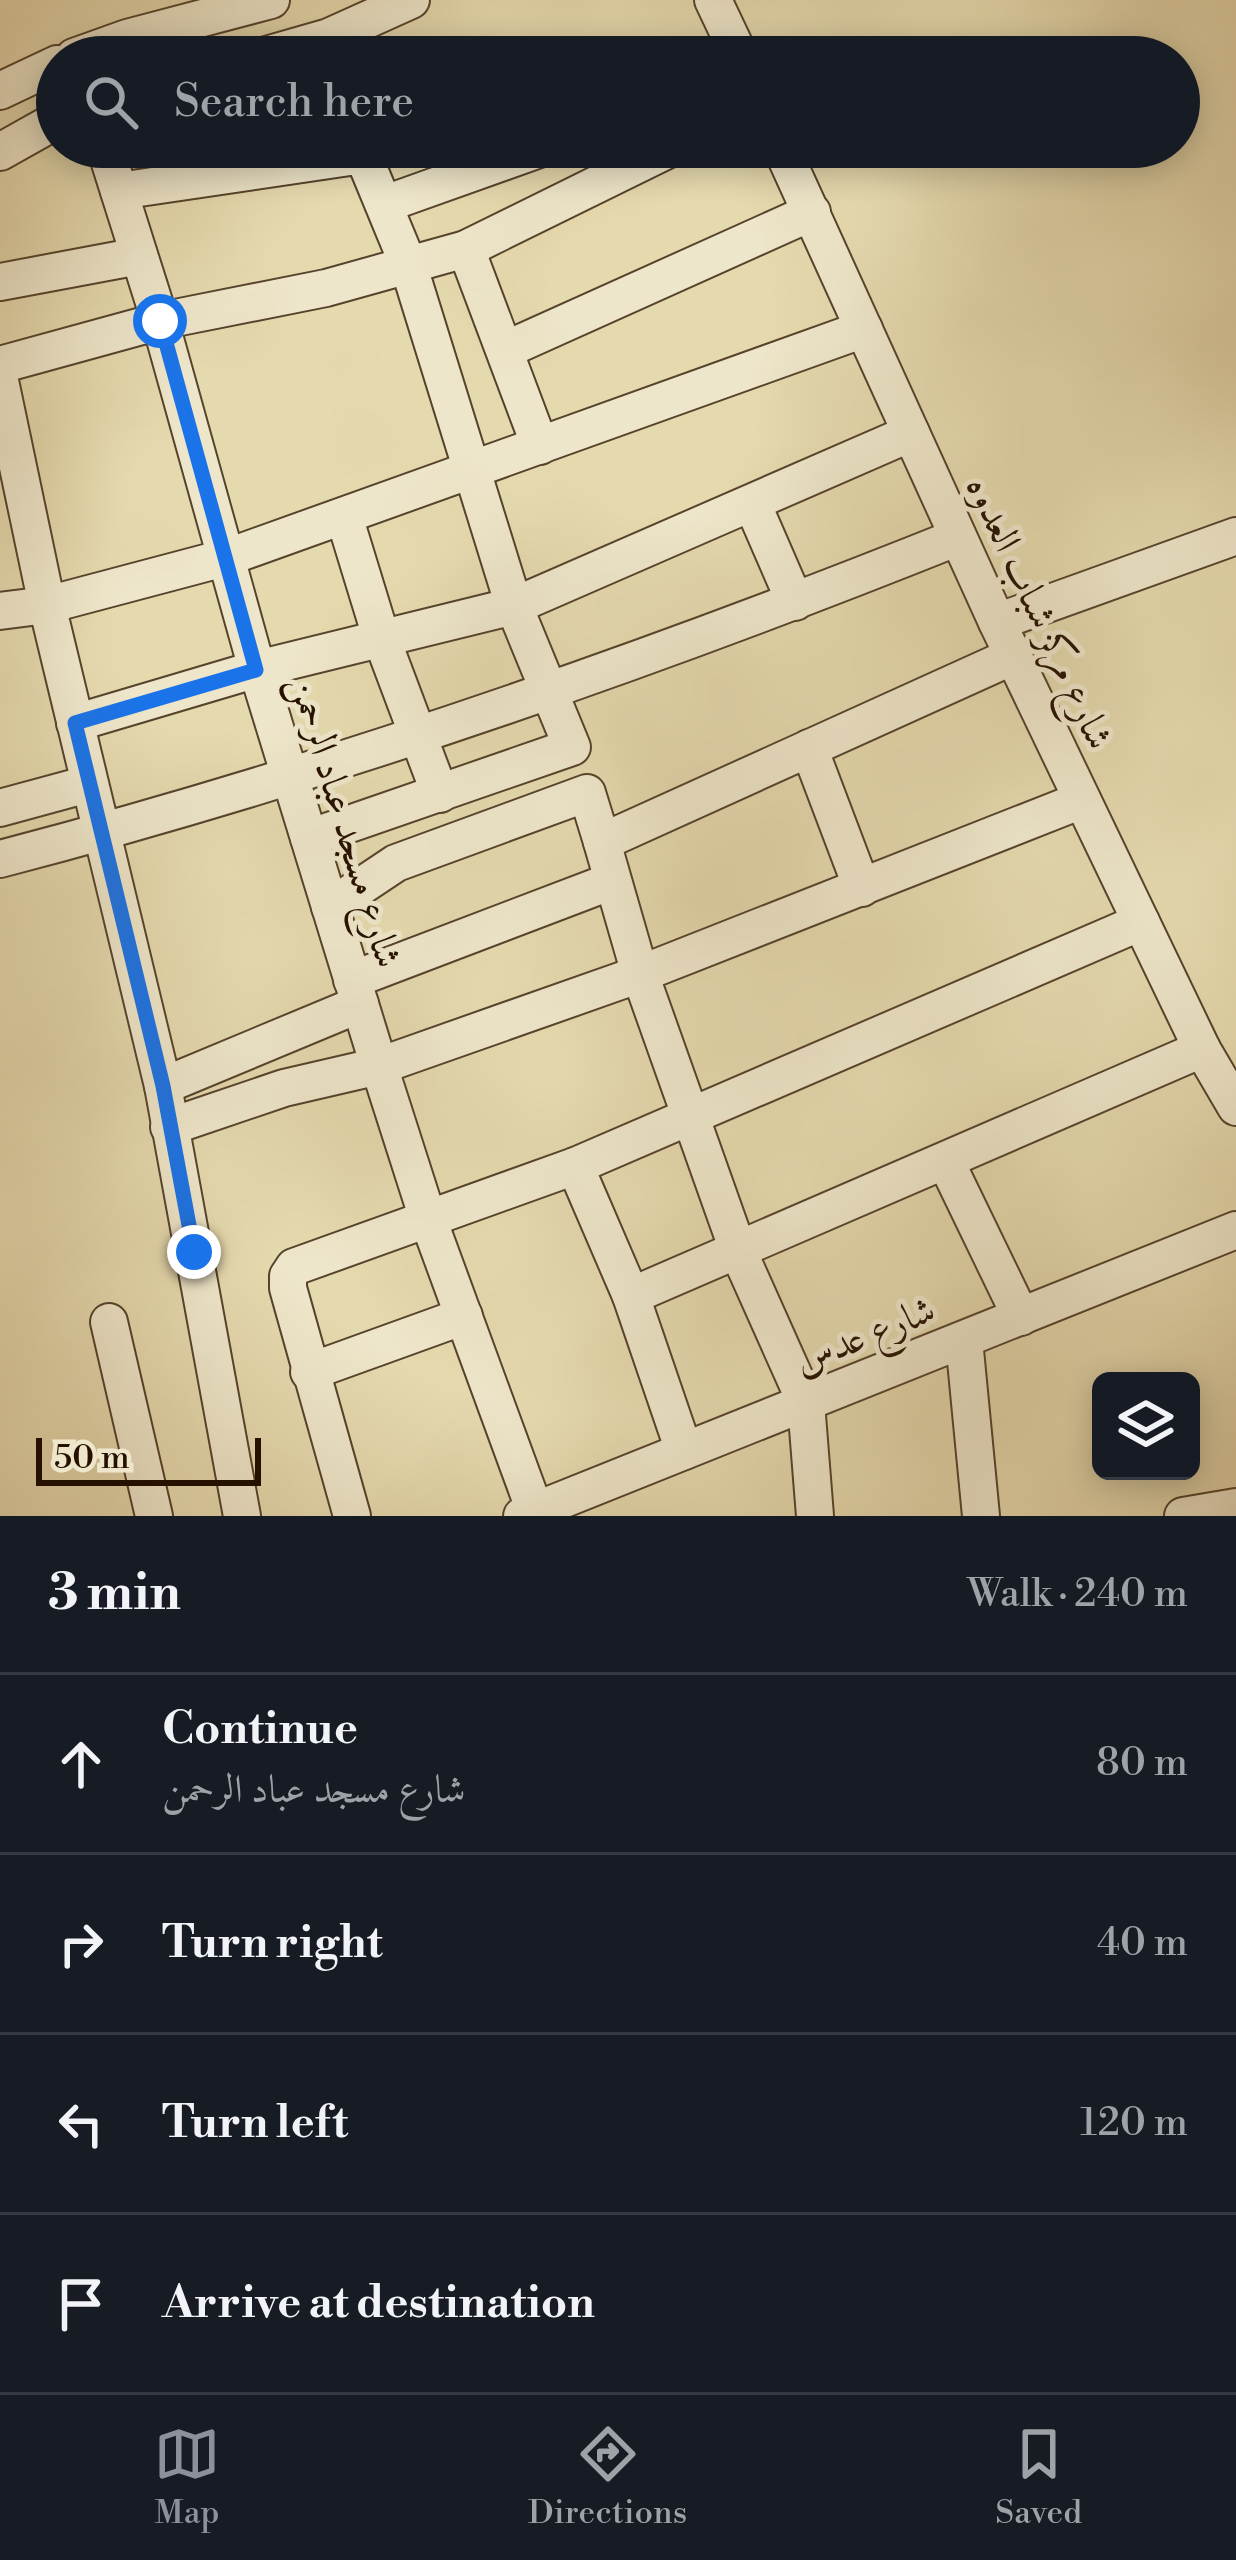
<!DOCTYPE html>
<html lang="en">
<head>
<meta charset="utf-8">
<style>
	:root { --surface:#171b24; --page:#20242c; --text:#f1f3f6; --muted:#9ea1a6; --line:#363941; --accent:#8c9099 }
	body { margin:0; font-family:"Libre Bodoni",Amiri,serif; background:var(--page); color:var(--text) }
	.controls { position:absolute; right:36px; bottom:36px; display:grid; overflow:hidden; border-radius:18px; box-shadow:0 6px 30px #0003 }
	.controls button { width:108px; height:108px; display:grid; place-items:center; padding:0; border:0; border-bottom:3px solid var(--line); background:var(--surface); color:var(--text); font:60px sans-serif }
	.scale { position:absolute; left:36px; bottom:30px; width:225px; box-sizing:border-box; padding-left:12px; border:6px solid #261100; border-top:0; font-size:33px; line-height:42px; white-space:nowrap; color:#261100; -webkit-text-stroke:9px #eee6ca; paint-order:stroke }
	.stop { position:absolute; width:36px; height:36px; margin:-27px; border:9px solid #1a73e8; border-radius:50%; background:#fff }
	.stop.end { background:#1a73e8; border-color:#fff; box-shadow:0 3px 12px #0008 }
	.list { margin:0; padding:0; list-style:none }
	h2 { display:flex; justify-content:space-between; align-items:center; height:156px; margin:0; padding:0 48px; font-size:51px }
	h2 small { font-size:39px; font-weight:400; color:var(--muted) }
	.list li { display:grid; grid-template-columns:78px 1fr auto; gap:36px; align-items:center; box-sizing:border-box; height:180px; padding:0 48px; border-top:3px solid var(--line) }
	.list b { display:block; font-size:45px; white-space:nowrap }
	.list p { margin:0; font-size:39px; white-space:nowrap; color:var(--muted) }
	.list em { font-size:39px; font-style:normal; color:var(--muted) }
	.icon { flex:none; width:66px; height:66px; fill:none; stroke:currentColor; stroke-width:2; stroke-linecap:round; stroke-linejoin:round }
	.map { position:relative; flex:none; width:1236px; height:1516px; overflow:hidden }
	.search { position:absolute; background:var(--surface); box-shadow:0 6px 30px #0003; left:36px; right:36px; top:36px; height:132px; display:flex; align-items:center; gap:30px; box-sizing:border-box; padding:0 42px; border-radius:66px; color:var(--muted); font-size:45px }
	.sheet { height:876px; background:var(--surface) }
	nav { display:flex; justify-content:space-around; align-items:center; box-sizing:border-box; height:168px; border-top:3px solid var(--line); background:var(--surface); font-size:33px; color:var(--muted) }
	nav a { display:grid; justify-items:center; gap:6px }
	nav .on { color:var(--accent) }
	.map>svg:first-child { display:block }
</style>
</head>
<body>
<div class="map">
<svg width="1236" height="1516" viewBox="0 0 1236 1516">
	<rect width="100%" height="100%" fill="#e5d9ae"/>
	<filter id="stains"><feTurbulence type="fractalNoise" baseFrequency=".00167" numOctaves="4"/><feColorMatrix values="0 0 0 0 .2 0 0 0 0 .09 0 0 0 0 .02 0 0 0 .5 -.17"/></filter>
	<radialGradient id="worn" r=".72"><stop offset=".6" stop-color="#630" stop-opacity="0"/><stop offset="1" stop-color="#630" stop-opacity=".3"/></radialGradient>
	<g fill="none" stroke-linecap="round" stroke-linejoin="round">
		<defs>
			<g id="minor">
				<path d="M 713,0 L 740,57"/>
				<path d="M 74,57 L 127,38 L 271,0"/>
				<path d="M 259,57 L 329,37 L 411,0"/>
				<path d="M 0,91 L 57,64"/>
				<path d="M 105,147 L 160,321 L 257,669 L 379,1066 L 428,1219 L 535,1511"/>
				<path d="M 781,147 L 997,622 L 1202,1049 L 1236,1107"/>
				<path d="M 0,152 L 57,120"/>
				<path d="M 119,191 L 363,155 L 408,264 L 514,606 L 572,747 L 309,838"/>
				<path d="M 385,204 L 545,147"/>
				<path d="M 466,249 L 540,446"/>
				<path d="M 0,282 L 139,256"/>
				<path d="M 505,350 L 812,212"/>
				<path d="M 0,365 L 160,321 L 326,288 L 466,249 L 673,147"/>
				<path d="M 0,381 L 47,605 L 0,611"/>
				<path d="M 752,503 L 795,602"/>
				<path d="M 344,516 L 381,637 L 440,794"/>
				<path d="M 997,622 L 1236,536"/>
				<path d="M 75,723 L 257,669 L 514,606 L 911,433"/>
				<path d="M 809,748 L 862,888"/>
				<path d="M 0,808 L 88,784"/>
				<path d="M 602,842 L 640,974 L 739,1253 L 806,1403 L 815,1516"/>
				<path d="M 0,859 C 326,774 646,662 958,537"/>
				<path d="M 330,907 L 396,863 L 587,793 L 602,842 L 1013,656"/>
				<path d="M 352,980 L 612,881"/>
				<path d="M 163,1086 L 360,1004"/>
				<path d="M 169,1127 L 284,1088 L 379,1066 L 640,974 L 1082,800"/>
				<path d="M 946,1162 L 1021,1317"/>
				<path d="M 575,1166 L 631,1296"/>
				<path d="M 109,1322 L 154,1516"/>
				<path d="M 964,1340 L 981,1516"/>
				<path d="M 309,1372 L 464,1316"/>
				<path d="M 684,1451 L 631,1296 L 1202,1049"/>
				<path d="M 242,1516 L 163,1086 L 47,605 L 228,557 L 864,329"/>
				<path d="M 352,1516 L 288,1288 L 288,1276 L 294,1267 L 575,1166 L 1141,922"/>
				<path d="M 522,1516 L 1236,1230"/>
				<path d="M 1183,1516 L 1236,1507"/>
			</g>
		</defs>
		<use href="#minor" stroke="#56432c" stroke-width="40"/>
		<use href="#minor" stroke="#eee6ca" stroke-width="36"/>
	</g>
	<g fill="none" stroke-linecap="round" stroke-linejoin="round">
		<path stroke="#1a73e8" stroke-width="15" d="M 160,321 L 256,670 L 75,723 L 163,1086 L 194,1252"/>
	</g>
	<g text-anchor="middle" stroke-width="10" stroke-linejoin="round" paint-order="stroke">
		<g font-size="39" fill="#261100" stroke="#eee6ca">
			<text transform="translate(1041 612) rotate(65)" y="14">شارع مركز شباب العدوه</text>
			<text transform="translate(347 821) rotate(73)" y="14">شارع مسجد عباد الرحمن</text>
			<text transform="translate(864 1334) rotate(-22)" y="14">شارع عدس</text>
		</g>
	</g>
	<rect width="100%" height="100%" filter="url(#stains)"/>
	<rect width="100%" height="100%" fill="url(#worn)"/>
</svg>
<div class="controls">
<button><svg class="icon" aria-label="layers" viewBox="0 0 24 24"><path d="M12 4l9 5-9 5-9-5zM3 14l9 5 9-5"/></svg></button>
</div>
<div class="scale">50 m</div>
<div class="stop" style="left:160px;top:321px"></div>
<div class="stop end" style="left:194px;top:1252px"></div>
<div class="search"><svg class="icon" aria-label="search" viewBox="0 0 24 24"><circle cx="10" cy="10" r="6"/><path d="M15 15l6 6"/></svg>Search here</div>
</div>
<section class="sheet">
<h2>3 min<small>Walk · 240 m</small></h2>
<ul class="list">
<li><svg class="icon" aria-label="ahead" viewBox="0 0 24 24"><path d="M12 20V5M6 11l6-6 6 6"/></svg><div><b>Continue</b><p>شارع مسجد عباد الرحمن</p></div><em>80 m</em></li>
<li><svg class="icon" aria-label="right" viewBox="0 0 24 24"><path d="M7 20v-9h11M14 6l5 5-5 5"/></svg><div><b>Turn right</b></div><em>40 m</em></li>
<li><svg class="icon" aria-label="left" viewBox="0 0 24 24"><path d="M17 20v-9H6M10 6l-5 5 5 5"/></svg><div><b>Turn left</b></div><em>120 m</em></li>
<li><svg class="icon" aria-label="arrive" viewBox="0 0 24 24"><path d="M6 21V4h12l-3 4 3 4H6"/></svg><div><b>Arrive at destination</b></div></li>
</ul>
</section>
<nav>
<a class="on"><svg class="icon" aria-label="map" viewBox="0 0 24 24"><path d="M3 6l6-2 6 2 6-2v14l-6 2-6-2-6 2zM9 4v14M15 6v14"/></svg>Map</a>
<a><svg class="icon" aria-label="directions" viewBox="0 0 24 24"><path d="M12 3l9 9-9 9-9-9zM9 14v-3h6M13 9l2 2-2 2"/></svg>Directions</a>
<a><svg class="icon" aria-label="saved" viewBox="0 0 24 24"><path d="M7 4h10v16l-5-4-5 4z"/></svg>Saved</a>
</nav>
</body>
</html>
